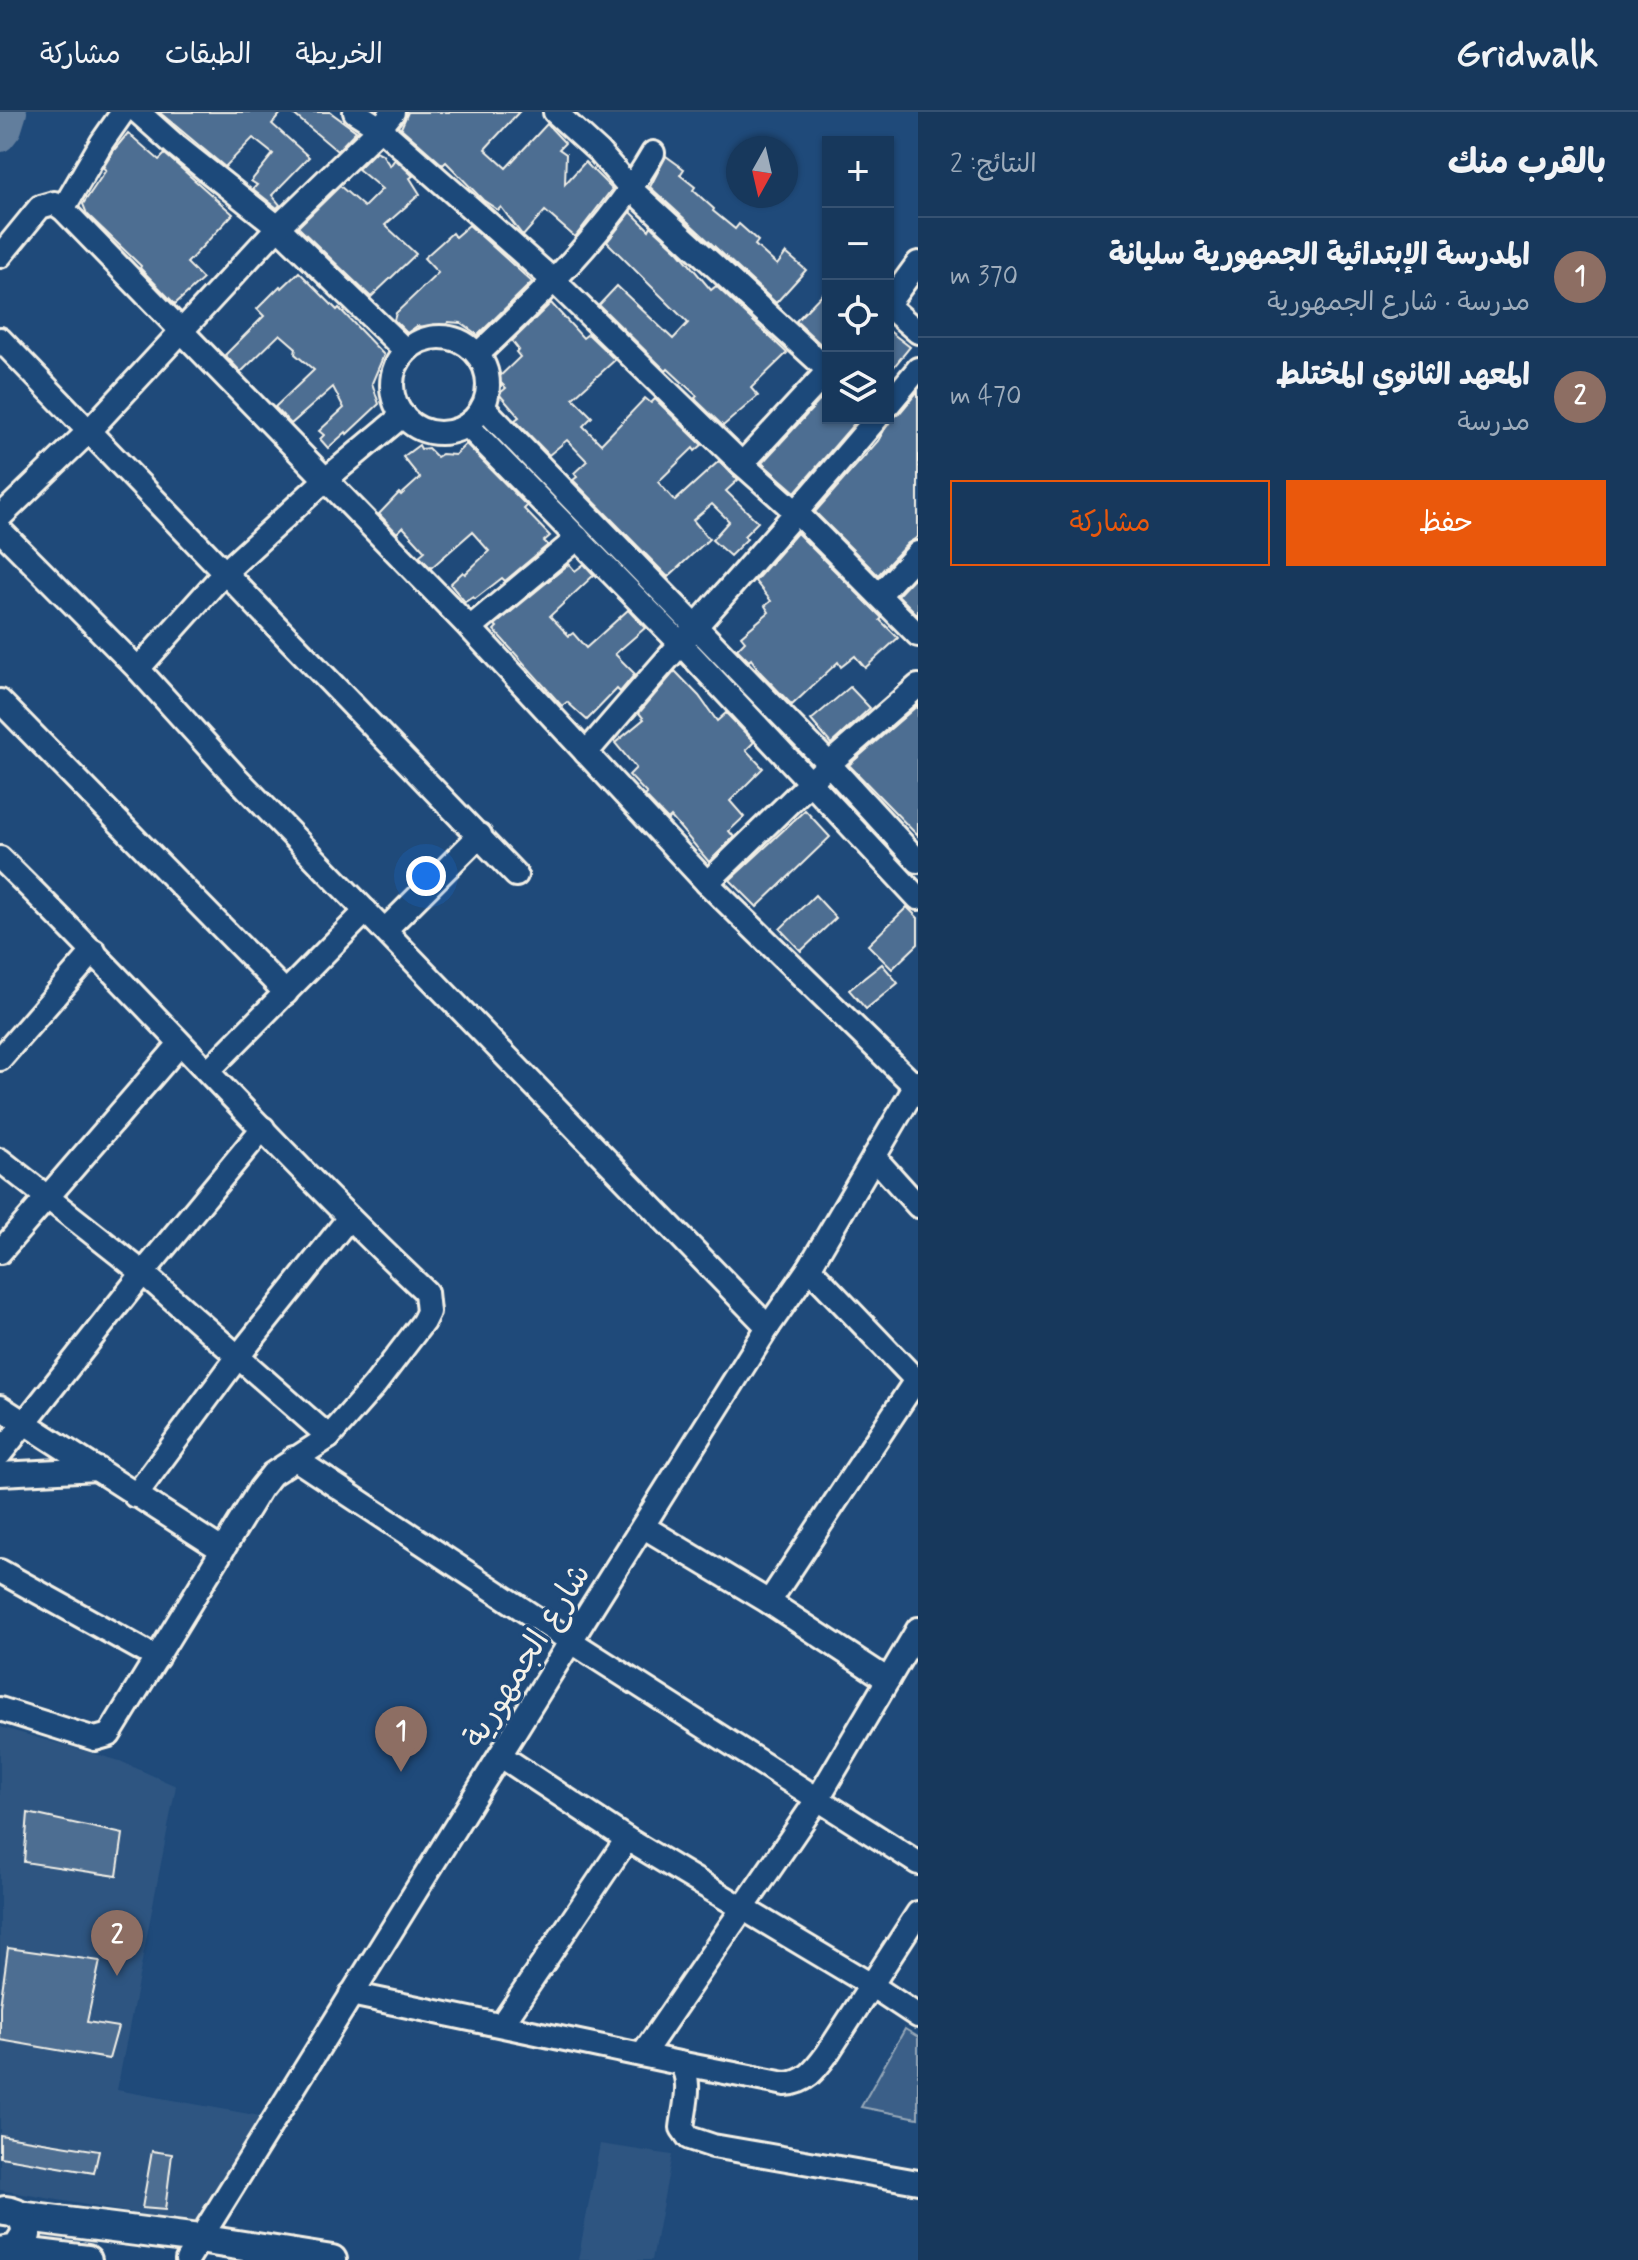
<!DOCTYPE html>
<html lang="ar">
<head>
<meta charset="utf-8">
<style>
	:root { --surface:#17385c; --page:#244365; --text:#f1f3f6; --muted:#9eacbb; --line:#365272; --accent:#ea580c }
	body { margin:0; font-family:Mynerve,"Playpen Sans Arabic",sans-serif; background:var(--page); color:var(--text); direction:rtl }
	.controls { position:absolute; right:24px; top:24px; display:grid; overflow:hidden; border-radius:0px; box-shadow:0 2px 6px #0004 }
	.controls button { width:72px; height:72px; display:grid; place-items:center; padding:0; border:0; border-bottom:2px solid var(--line); background:var(--surface); color:var(--text); font:40px sans-serif }
	.compass { position:absolute; left:726px; top:24px; width:72px; height:72px; border-radius:50%; background:var(--surface); box-shadow:0 2px 6px #0004; rotate:188deg }
	.you { position:absolute; left:426px; top:764px; width:28px; height:28px; margin:-20px; border:6px solid #fff; border-radius:50%; background:#1a73e8; box-shadow:0 0 0 12px #1a73e833 }
	.badge { display:grid; place-items:center; width:52px; height:52px; border-radius:50%; background:var(--accent); color:#fff; font-size:26px; font-weight:700 }
	.pin { position:absolute; translate:-50% -66px; filter:drop-shadow(0 2px 4px #0008) }
	.pin::after { content:''; position:absolute; top:42px; width:28px; height:24px; background:inherit; clip-path:polygon(0 0,100% 0,50% 100%) }
	.list { margin:0; padding:0; list-style:none }
	h2 { display:flex; justify-content:space-between; align-items:center; height:104px; margin:0; padding:0 32px; font-size:34px }
	h2 small { font-size:26px; font-weight:400; color:var(--muted) }
	.list li { display:grid; grid-template-columns:52px 1fr auto; gap:24px; align-items:center; box-sizing:border-box; height:120px; padding:0 32px; border-top:2px solid var(--line) }
	.list b { display:block; font-size:30px; white-space:nowrap }
	.list p { margin:0; font-size:26px; white-space:nowrap; color:var(--muted) }
	.list em { font-size:26px; font-style:normal; color:var(--muted) }
	.actions { display:flex; gap:16px; padding:24px 32px }
	.actions a { flex:1; padding:18px 0; border:2px solid var(--accent); border-radius:0px; text-align:center; font-size:28px; color:var(--accent) }
	.actions .main { background:var(--accent); color:#fff }
	.icon { flex:none; width:44px; height:44px; fill:none; stroke:currentColor; stroke-width:2; stroke-linecap:round; stroke-linejoin:round }
	.map { position:relative; flex:none; width:918px; height:2148px; overflow:hidden; direction:ltr }
	header { display:flex; align-items:center; gap:48px; box-sizing:border-box; height:112px; padding:0 40px; background:var(--surface); border-bottom:2px solid var(--line) }
	header strong { font-size:38px }
	nav { display:flex; gap:44px; margin-inline-start:auto; font-size:28px }
	main { display:flex }
	aside { flex:1; background:var(--surface) }
	.map>svg:first-child { display:block }
</style>
</head>
<body>
<header>
<strong>Gridwalk</strong>
<nav><a>الخريطة</a><a>الطبقات</a><a>مشاركة</a></nav>
</header>
<main>
<aside>
<h2>بالقرب منك<small>النتائج: 2</small></h2>
<ul class="list">
<li><span class="badge" style="background:#8d6e63">1</span><div><b>المدرسة الإبتدائية الجمهورية سليانة</b><p>مدرسة · شارع الجمهورية</p></div><em>370 m</em></li>
<li><span class="badge" style="background:#8d6e63">2</span><div><b>المعهد الثانوي المختلط</b><p>مدرسة</p></div><em>470 m</em></li>
</ul>
<div class="actions"><a class="main">حفظ</a><a>مشاركة</a></div>
</aside>
<div class="map">
<svg width="918" height="2148" viewBox="0 0 918 2148">
	<rect width="100%" height="100%" fill="#1f4a7a"/>
	<filter id="ink" filterUnits="userSpaceOnUse"><feTurbulence type="fractalNoise" baseFrequency=".0125" numOctaves="2"/><feDisplacementMap in="SourceGraphic" scale="16" xChannelSelector="R" yChannelSelector="G"/><feConvolveMatrix kernelMatrix="1 2 1 2 8 2 1 2 1" color-interpolation-filters="sRGB"/></filter>
	<g filter="url(#ink)">
		<g fill="#2d5581" fill-rule="evenodd">
			<path d="M 0,1615 L 120,1649 L 176,1674 L 117,1978 L 260,2004 L 196,2112 L 0,2078 L 0,2045 L 94,2061 L 99,2039 L 0,2023 L 0,1928 L 108,1947 L 117,1916 L 0,1896 ZM 29,1702 L 123,1722 L 117,1764 ZM 8,1836 L 99,1849 L 91,1891 ZM 152,2039 L 172,2042 L 165,2098 L 142,2096 Z"/>
			<path d="M 600,2032 L 672,2043 L 652,2148 L 578,2148 Z"/>
		</g>
		<path fill="#3a5f88" stroke="#97a8b8" stroke-width="2" d="M 905,1917 L 918,1925 L 918,2006 L 861,1995 Z"/>
		<g fill="none" stroke-linecap="round" stroke-linejoin="round">
			<path stroke="#627e9d" stroke-width="30" d="M 0,25 L 7,16 L 12,0"/>
		</g>
		<g fill="#4d6e92" stroke="#f4f1e8" stroke-width="2">
			<path d="M 159,0 L 282,0 L 272,12 L 309,45 L 272,83 L 280,93 L 277,96 L 253,77 L 257,73 L 251,69 L 273,42 L 253,26 L 225,55 Z"/>
			<path d="M 291,0 L 330,0 L 356,19 L 337,39 Z"/>
			<path d="M 408,0 L 519,0 L 485,37 L 506,56 L 547,12 L 565,31 L 559,37 L 566,42 L 565,72 L 585,50 L 612,77 L 575,125 L 545,99 L 523,124 L 501,95 L 498,98 L 483,88 L 446,50 L 443,53 L 401,16 Z"/>
			<path d="M 128,21 L 159,48 L 165,42 L 233,102 L 187,151 L 203,167 L 175,192 L 140,156 L 141,154 L 87,102 L 83,92 L 106,58 L 103,56 L 114,38 Z"/>
			<path d="M 376,39 L 382,42 L 390,54 L 395,47 L 413,64 L 410,66 L 420,82 L 385,113 L 416,142 L 371,185 L 298,115 L 340,74 L 364,95 L 382,77 L 358,57 Z"/>
			<path d="M 666,44 L 684,57 L 680,63 L 695,75 L 693,78 L 714,97 L 713,99 L 735,117 L 739,112 L 758,129 L 755,133 L 777,153 L 786,141 L 806,158 L 776,191 L 650,75 Z"/>
			<path d="M 631,100 L 649,118 L 651,114 L 679,140 L 711,178 L 716,174 L 787,241 L 751,276 L 758,284 L 723,314 L 697,289 L 695,286 L 697,284 L 668,257 L 666,259 L 599,193 L 617,174 L 673,227 L 688,211 L 607,130 Z"/>
			<path d="M 469,113 L 532,170 L 478,223 L 461,211 L 448,210 L 445,217 L 417,214 L 407,221 L 394,208 L 396,201 L 438,161 L 424,146 L 452,121 L 455,125 Z"/>
			<path d="M 299,160 L 337,198 L 339,196 L 384,243 L 372,271 L 379,292 L 347,322 L 346,320 L 328,336 L 320,327 L 324,323 L 319,319 L 344,296 L 333,275 L 291,312 L 275,295 L 314,258 L 295,242 L 296,236 L 280,222 L 241,260 L 225,243 L 264,204 L 257,197 L 280,174 L 282,176 Z"/>
			<path d="M 828,176 L 828,239 L 796,209 Z"/>
			<path d="M 551,191 L 583,226 L 588,222 L 615,248 L 573,286 L 592,305 L 583,314 L 601,332 L 645,286 L 651,291 L 655,287 L 702,333 L 695,339 L 693,336 L 658,370 L 675,389 L 719,349 L 738,368 L 726,379 L 758,410 L 744,424 L 747,427 L 730,444 L 712,428 L 729,409 L 712,392 L 693,408 L 709,427 L 668,465 L 573,368 L 577,365 L 574,361 L 587,349 L 567,328 L 549,343 L 515,308 L 519,305 L 499,282 L 506,276 L 497,267 L 520,245 L 516,240 L 519,238 L 512,229 Z"/>
			<path d="M 888,218 L 910,235 L 888,262 Z"/>
			<path d="M 918,279 L 918,425 L 908,431 L 878,463 L 815,400 L 878,329 L 891,306 L 899,302 Z"/>
			<path d="M 825,283 L 828,287 L 828,306 L 859,306 L 795,380 L 762,351 Z"/>
			<path d="M 466,332 L 527,394 L 524,397 L 550,424 L 544,429 L 548,433 L 505,469 L 502,466 L 475,487 L 473,485 L 465,490 L 450,472 L 463,460 L 465,462 L 489,439 L 472,420 L 431,456 L 419,444 L 425,439 L 403,415 L 397,421 L 379,402 L 399,381 L 401,383 L 420,366 L 403,345 L 419,333 L 421,337 L 428,336 L 437,345 L 442,342 L 455,343 Z"/>
			<path d="M 797,421 L 882,506 L 880,508 L 898,526 L 865,556 L 855,544 L 841,555 L 838,550 L 792,593 L 761,561 L 751,547 L 749,549 L 737,537 L 745,529 L 741,524 L 769,500 L 765,494 L 771,489 L 755,469 Z"/>
			<path d="M 569,452 L 575,459 L 584,452 L 594,463 L 550,504 L 569,524 L 573,521 L 586,536 L 628,498 L 645,516 L 615,542 L 635,562 L 620,580 L 617,577 L 587,608 L 567,590 L 562,594 L 494,518 L 497,515 L 495,513 Z"/>
			<path d="M 914,466 L 918,470 L 918,503 L 898,483 Z"/>
			<path d="M 675,559 L 699,584 L 717,609 L 726,601 L 754,630 L 746,638 L 763,656 L 730,689 L 744,705 L 729,719 L 734,725 L 709,750 L 671,705 L 668,708 L 645,684 L 647,682 L 629,663 L 636,656 L 615,631 L 644,607 L 639,601 Z"/>
			<path d="M 850,575 L 870,596 L 831,632 L 811,608 Z"/>
			<path d="M 918,593 L 918,724 L 849,653 Z"/>
			<path d="M 805,698 L 830,725 L 757,795 L 730,768 Z"/>
			<path d="M 815,783 L 836,806 L 801,839 L 780,817 Z"/>
			<path d="M 907,795 L 918,806 L 918,832 L 892,857 L 868,833 Z"/>
			<path d="M 882,852 L 898,871 L 866,897 L 849,878 Z"/>
			<path d="M 28,1701 L 123,1722 L 117,1764 L 24,1750 Z"/>
			<path d="M 8,1836 L 100,1849 L 87,1910 L 118,1915 L 109,1947 L 0,1928 L 0,1894 Z"/>
			<path d="M 0,2023 L 99,2039 L 94,2061 L 0,2045 Z"/>
			<path d="M 152,2039 L 172,2042 L 165,2098 L 142,2096 Z"/>
		</g>
		<g fill="none" stroke-linecap="round" stroke-linejoin="round">
			<defs>
				<g id="minor">
					<path d="M 138,0 L 175,33 L 278,115 L 406,239"/>
					<path d="M 355,0 L 380,16 L 555,170 L 742,352 L 797,401 L 918,523"/>
					<path d="M 555,0 L 599,40 L 632,78 L 828,258"/>
					<path d="M 63,97 L 102,30 L 123,0"/>
					<path d="M 0,144 L 40,95 L 54,91 L 63,97 L 470,516 L 707,771 L 916,975"/>
					<path d="M 888,192 L 918,151"/>
					<path d="M 888,194 L 918,220"/>
					<circle cx="440" cy="273" r="48"/>
					<path d="M 0,227 L 516,763"/>
					<path d="M 478,242 C 543,181 608,119 653,41"/>
					<path d="M 888,293 L 918,257"/>
					<path d="M 483,295 L 829,652 L 918,749"/>
					<path d="M 467,313 L 680,531 L 918,786"/>
					<path d="M 742,352 L 828,259"/>
					<path d="M 0,405 L 88,320 L 278,115 L 380,16 L 393,0"/>
					<path d="M 0,418 L 138,557 L 234,663 L 768,1215"/>
					<path d="M 879,483 L 918,441"/>
					<path d="M 470,516 L 578,426"/>
					<path d="M 138,557 L 225,460 L 325,368 L 403,303"/>
					<path d="M 0,589 L 286,881"/>
					<path d="M 586,641 C 682,528 782,419 877,306"/>
					<path d="M 0,746 C 145,888 278,1041 426,1180 L 428,1200 L 423,1210 L 374,1274 L 329,1325 L 272,1362 L 260,1377 L 109,1623 L 95,1627 L 0,1597"/>
					<path d="M 707,771 L 829,652 L 918,574"/>
					<path d="M 385,818 L 480,723"/>
					<path d="M 0,947 L 94,839"/>
					<path d="M 208,959 L 366,799"/>
					<path d="M 874,1045 L 918,1094"/>
					<path d="M 0,1048 L 143,1161 L 329,1325"/>
					<path d="M 0,1140 L 180,932"/>
					<path d="M 809,1156 L 918,1270"/>
					<path d="M 0,1295 L 222,1438"/>
					<path d="M 0,1342 L 143,1161 L 263,1016"/>
					<path d="M 294,1346 L 572,1530 L 918,1751"/>
					<path d="M 0,1362 L 98,1357"/>
					<path d="M 135,1384 L 237,1246 L 348,1107"/>
					<path d="M 644,1415 L 769,1490 L 888,1568"/>
					<path d="M 0,1459 L 157,1546"/>
					<path d="M 769,1490 L 916,1268"/>
					<path d="M 501,1644 L 627,1727 L 871,1873 L 918,1904"/>
					<path d="M 351,1882 L 679,1951 C 694,1966 684,1997 682,2016 L 689,2026 L 713,2034 L 918,2070"/>
					<path d="M 502,1912 L 627,1727"/>
					<path d="M 643,1942 L 817,1688 L 918,1517"/>
					<path d="M 679,1951 L 785,1972 C 806,1971 816,1957 827,1942 L 918,1801"/>
					<path d="M 187,2148 L 590,1498 L 768,1215 L 809,1156 L 918,970"/>
				</g>
				<g id="major">
					<path d="M 19,2104 L 199,2127 L 332,2148"/>
					<path d="M 13,2139 L 87,2148"/>
					<path d="M 0,2140 L 17,2137 L 26,2123 C 27,2109 19,2100 5,2099"/>
				</g>
			</defs>
			<use href="#minor" stroke="#f4f1e8" stroke-width="28"/>
			<use href="#major" stroke="#f4f1e8" stroke-width="34"/>
			<use href="#minor" stroke="#1f4a7a" stroke-width="22"/>
			<use href="#major" stroke="#1f4a7a" stroke-width="28"/>
		</g>
	</g>
	<g text-anchor="middle" stroke-width="7" stroke-linejoin="round" paint-order="stroke">
		<g font-size="32" fill="#f4f1e8" stroke="#1f4a7a">
			<text transform="translate(526 1543) rotate(-58)" y="11">شارع الجمهورية</text>
		</g>
	</g>
</svg>
<div class="controls">
<button>+</button>
<button>−</button>
<button><svg class="icon" aria-label="locate" viewBox="0 0 24 24"><circle cx="12" cy="12" r="6"/><path d="M12 2v4M12 18v4M2 12h4M18 12h4"/></svg></button>
<button><svg class="icon" aria-label="layers" viewBox="0 0 24 24"><path d="M12 4l9 5-9 5-9-5zM3 14l9 5 9-5"/></svg></button>
</div>
<svg class="compass" viewBox="-18 -18 36 36"><path d="M0-13l5 13h-10z" fill="#e53935"/><path d="M0 13l5-13h-10z" fill="#9eacbb"/></svg>
<div class="you"></div>
<div class="pin badge" style="left:401px;top:1660px;background:#8d6e63">1</div>
<div class="pin badge" style="left:117px;top:1864px;background:#8d6e63">2</div>
</div>
</main>
</body>
</html>
